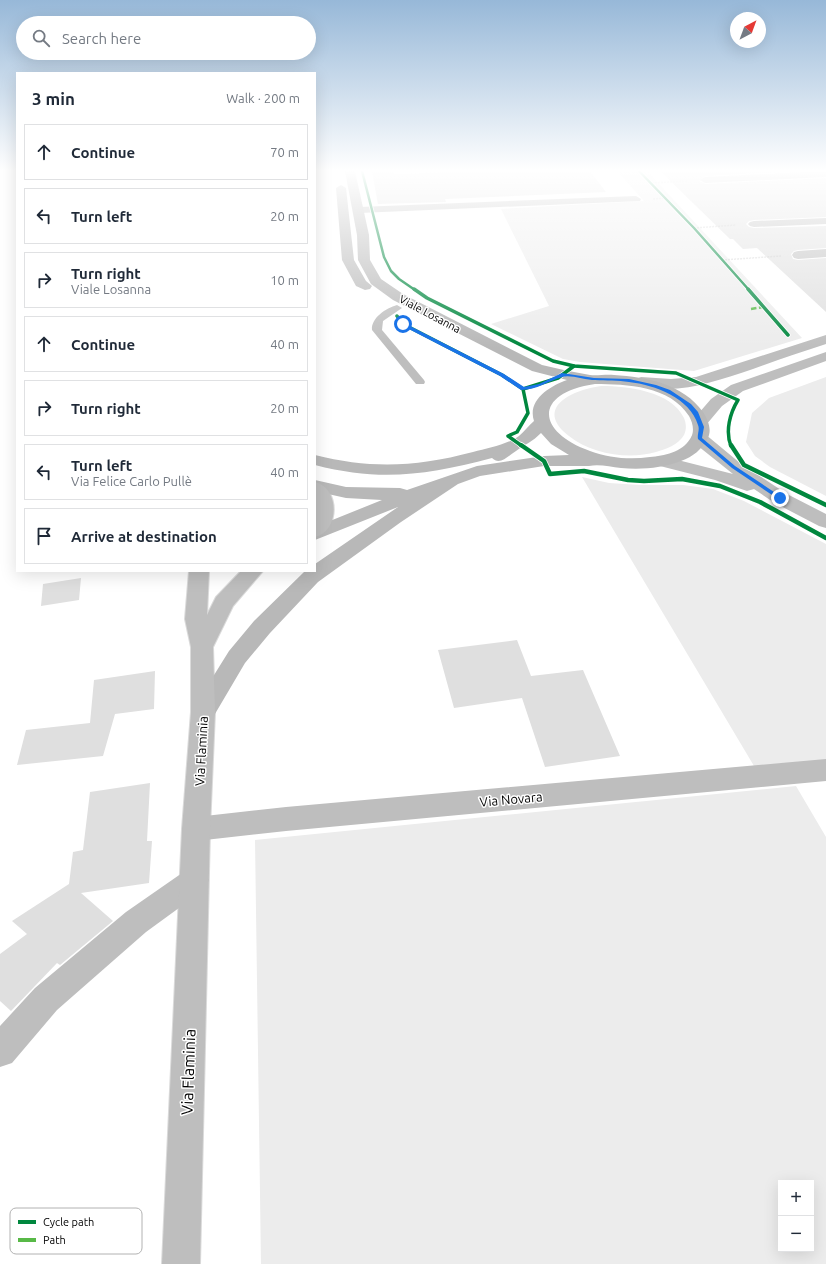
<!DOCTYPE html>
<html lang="en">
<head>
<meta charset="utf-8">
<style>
	:root { --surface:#fff; --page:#f6f6f7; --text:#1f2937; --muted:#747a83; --line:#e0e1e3 }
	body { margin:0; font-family:Ubuntu,sans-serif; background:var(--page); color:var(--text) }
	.controls { position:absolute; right:12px; bottom:12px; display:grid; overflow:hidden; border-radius:0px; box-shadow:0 4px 16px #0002 }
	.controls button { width:36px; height:36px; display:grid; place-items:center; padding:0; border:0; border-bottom:1px solid var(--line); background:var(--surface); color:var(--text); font:20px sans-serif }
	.compass { position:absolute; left:730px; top:12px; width:36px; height:36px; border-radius:50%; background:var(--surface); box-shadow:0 4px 16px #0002; rotate:41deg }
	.stop { position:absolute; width:12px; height:12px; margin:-9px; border:3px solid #1a73e8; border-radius:50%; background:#fff }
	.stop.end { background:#1a73e8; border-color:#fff; box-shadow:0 1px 4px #0008 }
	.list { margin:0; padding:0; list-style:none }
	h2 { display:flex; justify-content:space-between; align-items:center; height:52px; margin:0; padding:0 16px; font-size:17px }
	h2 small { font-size:13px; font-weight:400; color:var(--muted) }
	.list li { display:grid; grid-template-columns:26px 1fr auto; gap:12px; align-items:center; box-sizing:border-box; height:56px; margin:0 8px 8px; padding:0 8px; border:1px solid var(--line); border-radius:0px }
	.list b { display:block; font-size:15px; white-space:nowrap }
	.list p { margin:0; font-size:13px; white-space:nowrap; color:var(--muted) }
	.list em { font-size:13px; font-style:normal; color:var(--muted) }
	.icon { flex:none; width:22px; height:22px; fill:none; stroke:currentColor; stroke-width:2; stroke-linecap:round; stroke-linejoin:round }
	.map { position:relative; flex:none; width:826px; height:1264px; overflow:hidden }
	.search { position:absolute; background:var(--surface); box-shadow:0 4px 16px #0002; left:16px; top:16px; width:300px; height:44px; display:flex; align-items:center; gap:10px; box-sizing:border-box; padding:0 14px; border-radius:22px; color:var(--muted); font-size:15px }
	.panel { position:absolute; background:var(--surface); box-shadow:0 4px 16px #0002; left:16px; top:72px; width:300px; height:500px; border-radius:0px }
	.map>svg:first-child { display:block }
</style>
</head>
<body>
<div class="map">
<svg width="826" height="1264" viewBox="0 0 826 1264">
	<rect width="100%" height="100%" fill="#fff"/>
	<g fill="#ececec" fill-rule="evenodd">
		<path d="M 617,171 L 647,171 L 802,338 L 694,371 L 580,362 L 563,359 L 491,324 L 549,306 L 501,209 L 644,201 Z"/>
		<path d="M 826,377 L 826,496 L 770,467 L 755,456 L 746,442 L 752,413 L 769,398 Z"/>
		<path d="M 602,386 C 627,386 671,391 684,418 C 686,423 687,429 684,435 C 678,445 666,449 656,452 C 629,460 591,454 569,436 C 532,407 575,389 602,386 Z"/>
		<path d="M 582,477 L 609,483 L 640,485 L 683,485 L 713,489 L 744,501 L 826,544 L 826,760 L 754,766 Z"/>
		<path d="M 796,786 L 826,837 L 826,1264 L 261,1264 L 255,840 ZM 781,1183 L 811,1183 L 811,1249 L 781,1249 Z"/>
	</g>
	<g fill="#dfdfdf">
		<path d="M 394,171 L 394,174 L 476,171 L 590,171 L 606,192 L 445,199 L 446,202 L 378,204 L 372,172 Z"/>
		<path d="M 660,171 L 803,171 L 705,176 L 699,181 L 705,184 L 826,178 L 826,217 L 754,220 L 749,221 L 746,224 L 749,227 L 754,228 L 826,226 L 826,248 L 798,250 L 794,251 L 791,254 L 793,259 L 798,260 L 826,258 L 826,312 L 757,248 L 743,249 L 733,239 L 730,239 Z"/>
		<path d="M 81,578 L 79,600 L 41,606 L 43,584 Z"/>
		<path d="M 517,640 L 531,676 L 583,670 L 620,756 L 545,767 L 522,698 L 454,708 L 438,650 Z"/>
		<path d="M 155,671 L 154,709 L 115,714 L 103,756 L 17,765 L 26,730 L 90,723 L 94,680 Z"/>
		<path d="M 150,783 L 147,841 L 152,841 L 149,883 L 81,893 L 113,921 L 60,965 L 57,963 L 11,1011 L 0,1001 L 0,954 L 27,934 L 12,921 L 69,884 L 73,852 L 83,850 L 90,792 Z"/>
	</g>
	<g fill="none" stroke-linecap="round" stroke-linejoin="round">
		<defs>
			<g id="primary">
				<path d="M 315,482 C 340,488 340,531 315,537 Z"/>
				<path d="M 189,571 L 209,571 L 207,615 L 216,597 L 241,571 L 263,571 L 233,606 L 213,647 L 215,712 L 210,829 L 200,1264 L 162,1264 L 182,829 L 191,712 L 191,647 L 185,619 Z"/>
			</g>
		</defs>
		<use href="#primary" stroke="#dbdbdb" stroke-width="2"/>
		<g stroke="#b9b9b9" stroke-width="1.5" stroke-dasharray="0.5 1" stroke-linecap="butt">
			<path d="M 652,183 L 688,181"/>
			<path d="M 653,199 L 666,198"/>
			<path d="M 694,228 L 736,225"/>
			<path d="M 722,260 L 781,256"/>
		</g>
		<path fill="#bebebe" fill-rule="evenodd" d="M 397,305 L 402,308 L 383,321 L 382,330 L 424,380 L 425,382 L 424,384 L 416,384 L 372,330 C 371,318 386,308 397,305 Z"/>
		<g fill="#bebebe" fill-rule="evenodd">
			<path d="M 826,171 L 826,177 L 705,183 L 700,180 L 705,177 Z"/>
			<path d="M 636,196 L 641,199 L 640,201 L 359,213 L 353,210 L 359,207 Z"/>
			<path d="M 826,218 L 826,224 L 754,227 L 750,226 L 748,224 L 750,222 L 754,221 Z"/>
			<path d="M 826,249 L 826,257 L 798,259 L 794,258 L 792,255 L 794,252 L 798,251 Z"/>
			<path d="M 826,759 L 826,781 L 286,831 L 196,841 L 186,838 L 182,829 L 186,820 L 196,817 L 286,807 Z"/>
			<path d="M 195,867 L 205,871 L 209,880 L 205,889 L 146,932 L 57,1010 L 12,1063 L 0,1067 L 0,1026 L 35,988 L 126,912 L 185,871 Z"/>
		</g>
		<g fill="#bebebe" fill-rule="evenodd">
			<path d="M 826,335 L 826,344 C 802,352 777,360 753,369 C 713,382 678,396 636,385 L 633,382 L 636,379 L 641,377 L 671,379 L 696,377 Z"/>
			<path d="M 826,352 L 826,361 L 743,391 L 722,406 L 706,425 L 700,426 L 694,425 L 692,421 L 711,399 L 731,385 Z"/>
			<path d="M 699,433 L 705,434 L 740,463 L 787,494 L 826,514 L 826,528 L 819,526 L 773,502 L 754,489 L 747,491 L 715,480 L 656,465 L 653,461 L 656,457 L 662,456 L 733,474 L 693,442 L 691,438 L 693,434 Z"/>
		</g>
		<g fill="#b8b8b8" fill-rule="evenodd">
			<path d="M 345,171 L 355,171 L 369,235 L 370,260 L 381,279 L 403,294 L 542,365 C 558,369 574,372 590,375 C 597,376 606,374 614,375 C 647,377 683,384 703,412 C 708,420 712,429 708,438 C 702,449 693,457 681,461 C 663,468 641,470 621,468 C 610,467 600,464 589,466 L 544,466 L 480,476 L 458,484 L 401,522 L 318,582 L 270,633 L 245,663 L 212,719 L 203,721 L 194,719 L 191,712 L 229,651 L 254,621 L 304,572 L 315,571 L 315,564 L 398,507 L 315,540 L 315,527 L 382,500 L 346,498 L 319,492 L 315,491 L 315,480 L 346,487 L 400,488 L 407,490 L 477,466 L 544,456 L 569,455 L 551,444 L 541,433 C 532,442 526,444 516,451 C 508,456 500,466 492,458 C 427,475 381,482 315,465 L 315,455 C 371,469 416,467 473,452 C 488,448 506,445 519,436 C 524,432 529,425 534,421 C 527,400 550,386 567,380 L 532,371 L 393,300 L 371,284 L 358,260 L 357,235 ZM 595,384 C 627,384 670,386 689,416 C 693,423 695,432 690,439 C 682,452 664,456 650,457 C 630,460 609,458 590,451 C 536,432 533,393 595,384 Z"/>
			<path d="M 341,185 L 346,188 L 354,260 L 366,281 L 372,286 L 370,289 L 365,290 L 356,286 L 342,260 L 336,188 Z"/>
		</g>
		<use href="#primary" fill="#bebebe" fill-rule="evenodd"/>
		<path stroke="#58b947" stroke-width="2.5" stroke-dasharray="5.5 2.5" stroke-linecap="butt" d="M 751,309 L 763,307"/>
		<defs>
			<g id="cycleway-far2">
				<path d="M 362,171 L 384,257 L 391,271 L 399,279 L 415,290"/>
				<path d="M 639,171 L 694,228 L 749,290"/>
			</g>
			<g id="cycleway-far1">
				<path d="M 414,289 L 427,298 L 553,361 L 574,366 L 676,373 L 738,400 C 730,413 725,431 731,446"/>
				<path d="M 748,289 L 788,335"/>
				<path d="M 397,316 L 403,324 L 502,375 L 523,389 L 528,413 L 517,432 L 508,436 L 522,446"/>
				<path d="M 523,389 L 558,378 L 574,366"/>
			</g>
			<g id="cycleway">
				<path d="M 521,445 L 544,461 L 550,474 L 584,471 L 628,480 L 644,481 L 682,479 L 720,486 L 760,502 L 826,538"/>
				<path d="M 731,445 L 744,465 L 826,505"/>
			</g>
		</defs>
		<use href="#cycleway-far2" stroke="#fff" stroke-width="4"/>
		<use href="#cycleway-far1" stroke="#fff" stroke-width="5"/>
		<use href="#cycleway" stroke="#fff" stroke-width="6"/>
		<use href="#cycleway-far2" stroke="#00873e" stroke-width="2.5"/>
		<use href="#cycleway-far1" stroke="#00873e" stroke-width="3.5"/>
		<use href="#cycleway" stroke="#00873e" stroke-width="4.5"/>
	</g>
	<linearGradient id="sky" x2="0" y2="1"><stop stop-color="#97b8d8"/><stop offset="0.49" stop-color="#fff"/><stop offset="1" stop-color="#fff" stop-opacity="0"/></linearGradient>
	<rect width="826" height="348" fill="url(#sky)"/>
	<path fill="#1a73e8" d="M 401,323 L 404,323 L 504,374 L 524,387 L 539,384 L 562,373 L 594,378 L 629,379 L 656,385 L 670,390 L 691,404 L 698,412 L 704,427 L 702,438 L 735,466 L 783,498 L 778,499 L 732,468 L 698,439 C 697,435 700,429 698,425 C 690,398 655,385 629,382 C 618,380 606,381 595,380 C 586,380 569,374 562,377 C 548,381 537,390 521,390 L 500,376 L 401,325 Z"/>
	<g text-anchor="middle" stroke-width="3" stroke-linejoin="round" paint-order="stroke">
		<g font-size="11" fill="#000" stroke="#fff">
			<text transform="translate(430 314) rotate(28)" y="4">Viale Losanna</text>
		</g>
		<g font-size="13" fill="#000" stroke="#fff">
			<text transform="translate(201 751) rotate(-87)" y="5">Via Flaminia</text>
			<text transform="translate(511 799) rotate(-5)" y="5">Via Novara</text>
		</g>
		<g font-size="16" fill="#000" stroke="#fff">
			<text transform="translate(188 1072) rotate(-88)" y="6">Via Flaminia</text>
		</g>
	</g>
	<rect x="10" y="1208" width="132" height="46" rx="6" fill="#fff" stroke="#b2b2b2" stroke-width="1"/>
	<rect x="18" y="1220" width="18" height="4" fill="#00873e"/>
	<rect x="18" y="1238" width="18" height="4" fill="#58b947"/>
	<g font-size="11" fill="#000">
		<text x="43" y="1226">Cycle path</text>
		<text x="43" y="1244">Path</text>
	</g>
</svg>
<div class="controls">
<button>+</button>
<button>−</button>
</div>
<svg class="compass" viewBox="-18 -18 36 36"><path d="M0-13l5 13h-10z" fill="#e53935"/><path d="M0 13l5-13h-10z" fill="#747a83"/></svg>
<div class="stop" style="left:403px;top:324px"></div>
<div class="stop end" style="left:780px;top:498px"></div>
<div class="search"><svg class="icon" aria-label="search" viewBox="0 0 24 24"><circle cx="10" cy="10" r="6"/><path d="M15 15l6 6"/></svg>Search here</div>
<section class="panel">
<h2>3 min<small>Walk · 200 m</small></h2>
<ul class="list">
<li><svg class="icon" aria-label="ahead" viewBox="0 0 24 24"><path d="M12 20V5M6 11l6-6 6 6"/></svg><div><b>Continue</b></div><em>70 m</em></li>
<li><svg class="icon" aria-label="left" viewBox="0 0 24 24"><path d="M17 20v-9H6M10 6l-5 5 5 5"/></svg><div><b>Turn left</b></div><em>20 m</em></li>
<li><svg class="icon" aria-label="right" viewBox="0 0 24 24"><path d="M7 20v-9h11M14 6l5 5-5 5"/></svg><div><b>Turn right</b><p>Viale Losanna</p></div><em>10 m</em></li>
<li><svg class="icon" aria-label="ahead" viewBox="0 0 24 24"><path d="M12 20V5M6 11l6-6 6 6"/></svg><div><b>Continue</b></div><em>40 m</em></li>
<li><svg class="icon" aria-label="right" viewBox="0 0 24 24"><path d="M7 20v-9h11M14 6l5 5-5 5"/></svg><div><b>Turn right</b></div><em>20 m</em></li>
<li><svg class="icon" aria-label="left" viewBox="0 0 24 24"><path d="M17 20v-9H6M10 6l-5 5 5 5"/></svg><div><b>Turn left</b><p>Via Felice Carlo Pullè</p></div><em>40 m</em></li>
<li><svg class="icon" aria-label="arrive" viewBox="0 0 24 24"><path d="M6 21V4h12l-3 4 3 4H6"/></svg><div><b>Arrive at destination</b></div></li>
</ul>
</section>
</div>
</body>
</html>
